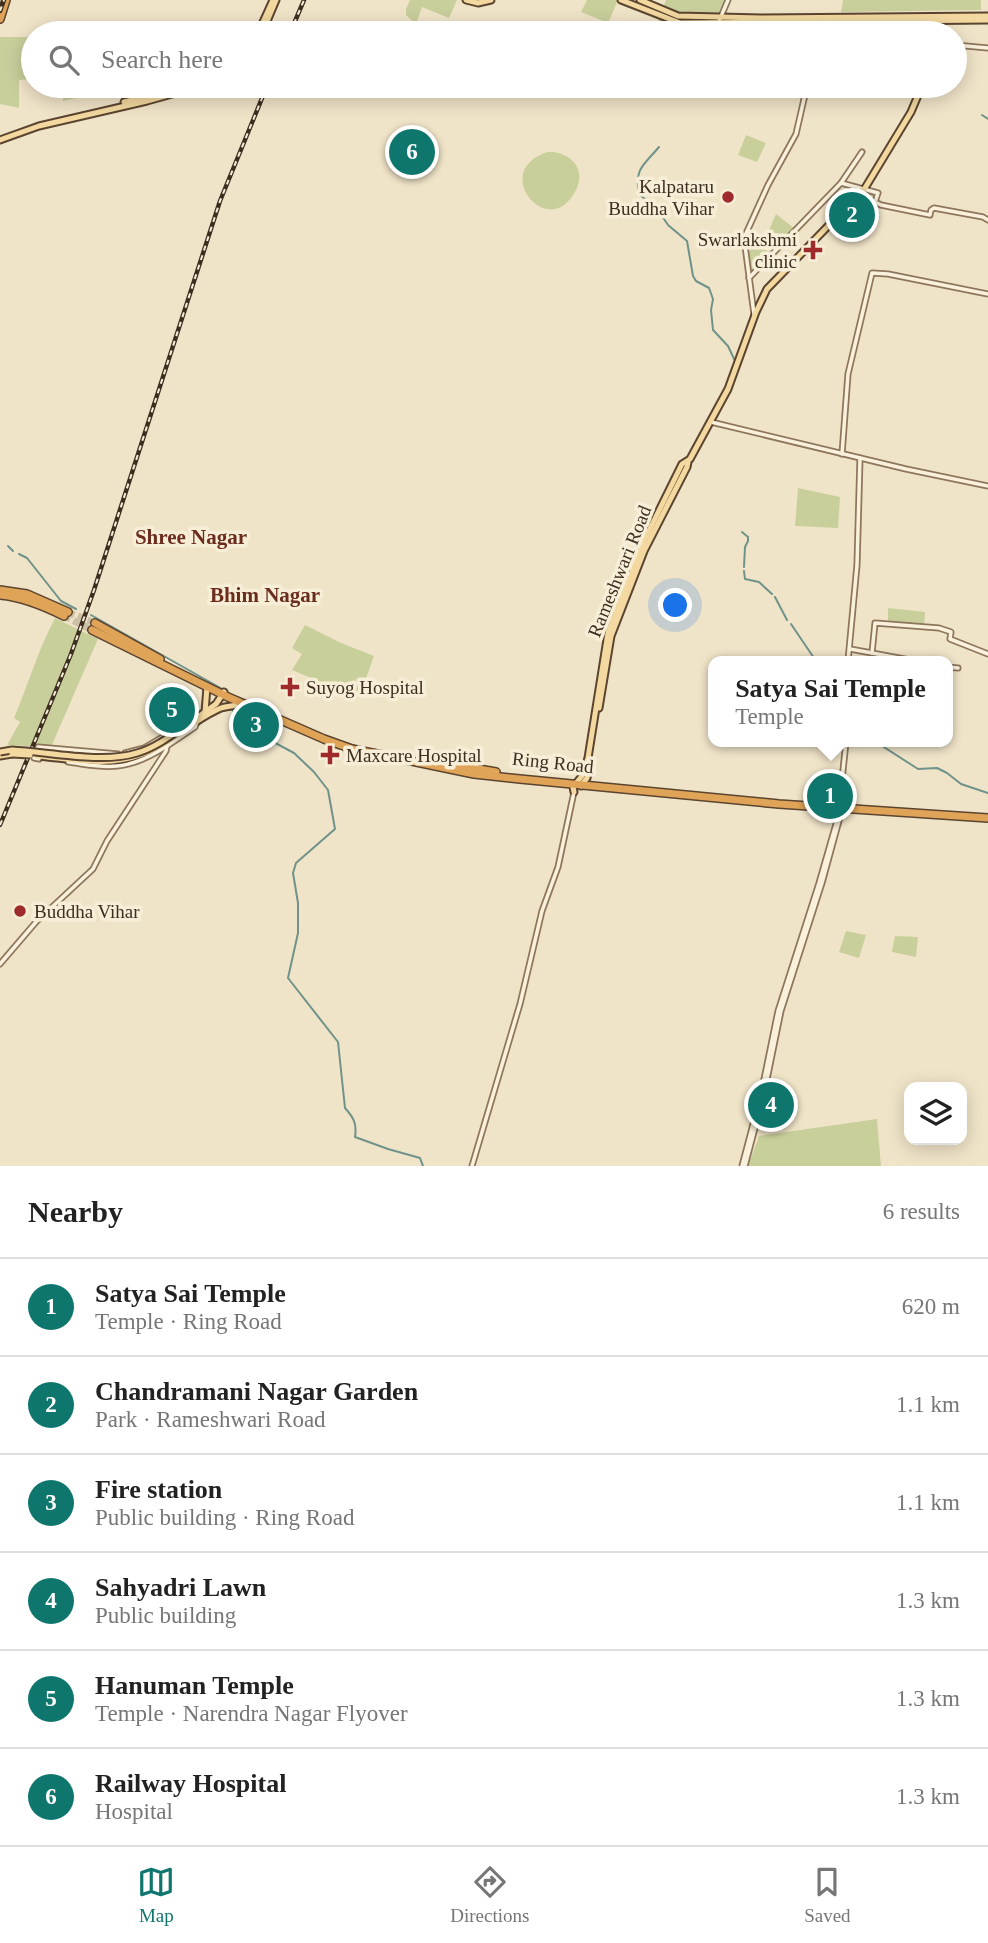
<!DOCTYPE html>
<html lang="en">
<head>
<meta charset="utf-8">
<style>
	:root { --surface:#fff; --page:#f6f6f6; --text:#222; --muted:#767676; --line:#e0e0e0; --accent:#0f766e }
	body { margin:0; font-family:"Times New Roman",serif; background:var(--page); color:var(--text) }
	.controls { position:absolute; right:21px; bottom:21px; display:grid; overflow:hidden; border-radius:14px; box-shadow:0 4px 18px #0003 }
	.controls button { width:63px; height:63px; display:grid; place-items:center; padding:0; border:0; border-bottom:2px solid var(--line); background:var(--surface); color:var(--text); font:35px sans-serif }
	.you { position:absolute; left:676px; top:606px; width:24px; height:24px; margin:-18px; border:5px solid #fff; border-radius:50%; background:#1a73e8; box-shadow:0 0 0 10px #1a73e833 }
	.badge { display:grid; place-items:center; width:46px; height:46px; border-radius:50%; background:var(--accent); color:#fff; font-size:23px; font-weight:700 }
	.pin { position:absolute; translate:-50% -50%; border:4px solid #fff; box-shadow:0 2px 7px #0006 }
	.popup { position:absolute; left:708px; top:656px; width:245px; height:91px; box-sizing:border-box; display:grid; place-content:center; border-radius:14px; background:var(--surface); filter:drop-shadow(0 2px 5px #0005); font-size:23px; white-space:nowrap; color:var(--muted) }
	.popup b { font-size:26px; color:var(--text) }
	.popup::after { content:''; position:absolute; left:50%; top:100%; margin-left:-14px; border:14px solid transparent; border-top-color:var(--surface) }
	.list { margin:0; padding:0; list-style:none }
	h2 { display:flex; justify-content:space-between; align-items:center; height:91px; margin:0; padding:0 28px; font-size:30px }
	h2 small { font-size:23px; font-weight:400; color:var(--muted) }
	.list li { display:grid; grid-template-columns:46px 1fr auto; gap:21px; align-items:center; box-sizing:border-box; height:98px; padding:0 28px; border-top:2px solid var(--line) }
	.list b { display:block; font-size:26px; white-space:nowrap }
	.list p { margin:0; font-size:23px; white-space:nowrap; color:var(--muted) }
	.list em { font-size:23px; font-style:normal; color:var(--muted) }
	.icon { flex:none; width:38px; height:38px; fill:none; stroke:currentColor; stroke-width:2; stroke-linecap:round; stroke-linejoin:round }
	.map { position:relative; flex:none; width:988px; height:1166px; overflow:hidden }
	.search { position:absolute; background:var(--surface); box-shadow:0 4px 18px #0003; left:21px; right:21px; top:21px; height:77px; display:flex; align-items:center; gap:18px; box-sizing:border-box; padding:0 24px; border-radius:38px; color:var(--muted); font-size:26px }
	.sheet { height:679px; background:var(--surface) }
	nav { display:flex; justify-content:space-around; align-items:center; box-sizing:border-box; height:98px; border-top:2px solid var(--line); background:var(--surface); font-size:19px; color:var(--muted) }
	nav a { display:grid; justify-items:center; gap:4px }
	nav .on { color:var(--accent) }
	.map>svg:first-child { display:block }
</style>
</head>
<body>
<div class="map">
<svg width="988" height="1166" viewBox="0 0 988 1166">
	<rect width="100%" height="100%" fill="#f0e4c8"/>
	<g fill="#c9cf9b">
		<path d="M 410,0 L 457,0 L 449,18 L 422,7 L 416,24 L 406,15 L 406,9 Z"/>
		<path d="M 587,0 L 618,0 L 608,23 L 581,12 Z"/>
		<path d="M 666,0 L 724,0 L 710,33 L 653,33 Z"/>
		<path d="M 843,0 L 981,0 L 981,10 L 841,12 Z"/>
		<path d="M 729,25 L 810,26 L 809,33 L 725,33 Z"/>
		<path d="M 0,37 L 33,37 L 33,79 L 19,80 L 19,108 L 0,104 Z"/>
		<path d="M 63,86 L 126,86 L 63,101 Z"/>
		<path d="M 746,135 L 766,143 L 757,162 L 738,155 Z"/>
		<path d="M 548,152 C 570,151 587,169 576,190 C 549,244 488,170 548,152 Z"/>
		<path d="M 865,189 L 877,194 L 874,202 L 842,238 L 829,227 Z"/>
		<path d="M 776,214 L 794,228 L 786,238 L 769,230 Z"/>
		<path d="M 746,241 L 772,253 L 750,276 Z"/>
		<path d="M 798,488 L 840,497 L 838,528 L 795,526 Z"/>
		<path d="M 888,608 L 925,612 L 924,626 L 888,623 Z"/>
		<path d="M 55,618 L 98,639 L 51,747 L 7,745 L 20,722 L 14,718 C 28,685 38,650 55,618 Z"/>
		<path d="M 305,625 L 341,643 L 374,656 L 359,698 L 292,670 L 302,654 L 292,648 Z"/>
		<path d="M 846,931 L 866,935 L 859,958 L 839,952 Z"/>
		<path d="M 895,936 L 918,937 L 916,957 L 892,952 Z"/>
		<path d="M 877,1119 L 881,1166 L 748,1166 L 759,1136 Z"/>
	</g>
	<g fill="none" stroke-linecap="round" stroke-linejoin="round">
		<g stroke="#6f938a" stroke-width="2">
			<path d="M 982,115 L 988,119"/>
			<path d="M 659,147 C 644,165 634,168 639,194 L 658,210 L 668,225 L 687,241 L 693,276 L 696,281 L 709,288 L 713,299 L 711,310 L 713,330 L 728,346 L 735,361"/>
			<path d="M 742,532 L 748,537 L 748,541 L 745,547 L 744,567"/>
			<path d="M 8,546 L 13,551"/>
			<path d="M 19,554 L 27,558 L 61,601 L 76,609"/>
			<path d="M 744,571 L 745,579 L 759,582 L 772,594"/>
			<path d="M 775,597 L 787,620"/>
			<path d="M 91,615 L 224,690"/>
			<path d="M 791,624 L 816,661"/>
			<path d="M 232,709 L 240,724 L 294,753 L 314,772 L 328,790 L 335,829 L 296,863 L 293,873 L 298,903 L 298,933 L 288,978 L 338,1042 L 345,1108 C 354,1118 357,1124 355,1137 L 388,1149 L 420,1158 L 423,1166"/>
			<path d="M 876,742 L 918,769 L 937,768 L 947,773 L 961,784 L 988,793"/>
		</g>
		<g stroke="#ccc0a6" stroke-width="7" stroke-dasharray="7 3.5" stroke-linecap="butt">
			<path d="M 68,612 L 95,623"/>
			<path d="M 64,616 L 92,630"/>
		</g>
		<defs>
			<g id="minor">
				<path d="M 714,33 L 728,0"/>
				<path d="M 817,33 L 818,21"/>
				<path d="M 955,45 L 988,48"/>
				<path d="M 691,87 L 691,86"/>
				<path d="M 841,183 L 862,152"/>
				<path d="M 749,278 L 841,183 L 878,193 L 875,202 L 881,205 L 930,215 L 931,210 L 934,208 L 983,217 L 988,220"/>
				<path d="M 754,314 L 744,238 L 768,185 L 796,134 L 807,86"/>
				<path d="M 711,422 L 906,469 L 988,486"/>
				<path d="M 842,454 L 848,374 L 872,273 L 888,274 L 988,294"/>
				<path d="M 850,649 L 872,653"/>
				<path d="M 848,661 L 857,565 L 860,458"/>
				<path d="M 915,661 L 872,653 L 875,623 L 939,628 L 951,632 L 950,639 L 988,654"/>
				<path d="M 947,667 L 958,668"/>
				<path d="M 125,753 L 144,748 L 190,721"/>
				<path d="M 39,759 L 34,758 L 38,747 L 118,754"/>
				<path d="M 68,762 C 84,764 101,768 117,766 C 147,763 171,743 195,727 L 197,722"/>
				<path d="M 0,964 L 36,922 L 93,869 L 107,841 L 166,751 L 167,746"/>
				<path d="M 472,1166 L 520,1004 L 542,911 L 558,867 L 574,792"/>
				<path d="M 742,1166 L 761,1094 L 778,1011 L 819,883 L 838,817 L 846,742"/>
				<path d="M 745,1166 L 764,1094 L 781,1011 L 822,883 L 840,817"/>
			</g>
			<g id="major">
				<path d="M 466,0 L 478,3 L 491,0"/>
				<path d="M 621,0 L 680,23 L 988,20"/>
				<path d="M 640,0 L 678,16 L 761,18 L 988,16"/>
				<path d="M 258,33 L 273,0"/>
				<path d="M 262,33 L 276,0"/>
				<path d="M 933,33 L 933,20"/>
				<path d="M 124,102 L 162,93"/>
				<path d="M 0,140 L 39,126 L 147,101 L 201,86"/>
				<path d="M 599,708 L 611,636 L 644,551 L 687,467 L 688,462"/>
				<path d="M 205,712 L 207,687"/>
				<path d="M 191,722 L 216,704 L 224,692"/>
				<path d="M 0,756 L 12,754"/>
				<path d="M 37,756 C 71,759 108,767 140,755 C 170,745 192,720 221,708 C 227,706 235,706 242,704"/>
				<path d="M 581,786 L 587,778 L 590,763"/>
				<path d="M 574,792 L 573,787 L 582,776 L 588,758 L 608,633 L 644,541 L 682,464 L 690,459 L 728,389 L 756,312 L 767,289 L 865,188 L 911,112 L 922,86"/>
			</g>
			<g id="highway">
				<path d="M 0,19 L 6,0"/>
				<path d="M 0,590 L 27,594 L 68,612"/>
				<path d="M 0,595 C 22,597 44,606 64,616"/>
				<path d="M 95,623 L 160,659"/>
				<path d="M 92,630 L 228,697 L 324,739 L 352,749 L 387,756 L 474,774 L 520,779 L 779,804 L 988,818"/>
				<path d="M 456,765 L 496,772"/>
			</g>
		</defs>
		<use href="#minor" stroke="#8d765c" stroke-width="7"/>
		<use href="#major" stroke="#5b4430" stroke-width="9"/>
		<use href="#highway" stroke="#5b4430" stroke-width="10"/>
		<use href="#minor" stroke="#faf1dc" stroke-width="3.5"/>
		<use href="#major" stroke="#f3d9a0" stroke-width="5"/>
		<use href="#highway" stroke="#e0a458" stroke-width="7"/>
		<defs>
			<g id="rail">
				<path d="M 0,11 L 4,0"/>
				<path d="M 290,33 L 304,0"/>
				<path d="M 0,825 L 71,654 L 94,590 L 220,201 L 267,86"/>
			</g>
		</defs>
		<use href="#rail" stroke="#3d2e20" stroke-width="4.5"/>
		<use href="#rail" stroke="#f7eed8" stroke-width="2" stroke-dasharray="5" stroke-linecap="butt"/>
		<defs>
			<g id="major-bridge">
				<path d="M 0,752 L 12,750 C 49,752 102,764 137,753 C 157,747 173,734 189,723"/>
				<path d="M 12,754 L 30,755"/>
			</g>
		</defs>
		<use href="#major-bridge" stroke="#5b4430" stroke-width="9" stroke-linecap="butt"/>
		<use href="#major-bridge" stroke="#f3d9a0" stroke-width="5"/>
	</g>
	<g fill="#9e2a2b" stroke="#f7eed8" stroke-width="2.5">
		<circle cx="728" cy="197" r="7"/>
		<path d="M809.5 239.5h7v7h7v7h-7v7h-7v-7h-7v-7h7z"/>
		<path d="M286.5 676.5h7v7h7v7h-7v7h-7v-7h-7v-7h7z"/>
		<path d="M326.5 744.5h7v7h7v7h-7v7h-7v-7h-7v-7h7z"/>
		<circle cx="20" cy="911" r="7"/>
	</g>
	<g text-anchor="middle" stroke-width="7" stroke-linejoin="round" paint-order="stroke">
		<g font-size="19" fill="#3d2e20" stroke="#f7eed8" text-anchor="start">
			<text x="714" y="193" text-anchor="end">Kalpataru<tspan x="714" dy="22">Buddha Vihar</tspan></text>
			<text x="797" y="246" text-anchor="end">Swarlakshmi<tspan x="797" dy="22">clinic</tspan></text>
			<text x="306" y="694">Suyog Hospital</text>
			<text x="346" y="762">Maxcare Hospital</text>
			<text x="34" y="918">Buddha Vihar</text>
		</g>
		<g font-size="19" fill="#3d2e20" stroke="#f7eed8">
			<text transform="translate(619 571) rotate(-68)" y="7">Rameshwari Road</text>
			<text transform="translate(553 762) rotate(6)" y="7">Ring Road</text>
		</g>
		<g font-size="21" font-weight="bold" fill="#6b2e1e" stroke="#f7eed8">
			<text x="191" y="544">Shree Nagar</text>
			<text x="265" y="602">Bhim Nagar</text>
		</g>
	</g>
</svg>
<div class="controls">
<button><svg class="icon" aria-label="layers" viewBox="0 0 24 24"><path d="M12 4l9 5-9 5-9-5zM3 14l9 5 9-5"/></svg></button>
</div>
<div class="you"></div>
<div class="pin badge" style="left:830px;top:796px">1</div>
<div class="popup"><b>Satya Sai Temple</b>Temple</div>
<div class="pin badge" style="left:852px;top:215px">2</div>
<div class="pin badge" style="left:256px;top:725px">3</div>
<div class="pin badge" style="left:771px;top:1105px">4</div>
<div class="pin badge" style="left:172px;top:710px">5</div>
<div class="pin badge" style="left:412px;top:152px">6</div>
<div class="search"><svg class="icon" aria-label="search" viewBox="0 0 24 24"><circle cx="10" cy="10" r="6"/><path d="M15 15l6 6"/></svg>Search here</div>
</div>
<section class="sheet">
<h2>Nearby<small>6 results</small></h2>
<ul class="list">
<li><span class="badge">1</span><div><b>Satya Sai Temple</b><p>Temple · Ring Road</p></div><em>620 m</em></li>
<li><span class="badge">2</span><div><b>Chandramani Nagar Garden</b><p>Park · Rameshwari Road</p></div><em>1.1 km</em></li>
<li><span class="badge">3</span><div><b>Fire station</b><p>Public building · Ring Road</p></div><em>1.1 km</em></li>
<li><span class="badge">4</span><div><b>Sahyadri Lawn</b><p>Public building</p></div><em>1.3 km</em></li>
<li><span class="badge">5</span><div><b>Hanuman Temple</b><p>Temple · Narendra Nagar Flyover</p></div><em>1.3 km</em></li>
<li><span class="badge">6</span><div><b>Railway Hospital</b><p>Hospital</p></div><em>1.3 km</em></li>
</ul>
</section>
<nav>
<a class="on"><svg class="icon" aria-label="map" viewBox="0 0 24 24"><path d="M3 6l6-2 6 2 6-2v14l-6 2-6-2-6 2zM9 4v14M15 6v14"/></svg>Map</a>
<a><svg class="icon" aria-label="directions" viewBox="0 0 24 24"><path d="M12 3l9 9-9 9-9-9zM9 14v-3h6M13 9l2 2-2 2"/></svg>Directions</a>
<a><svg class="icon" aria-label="saved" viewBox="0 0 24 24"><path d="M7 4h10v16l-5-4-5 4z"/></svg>Saved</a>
</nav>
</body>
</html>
